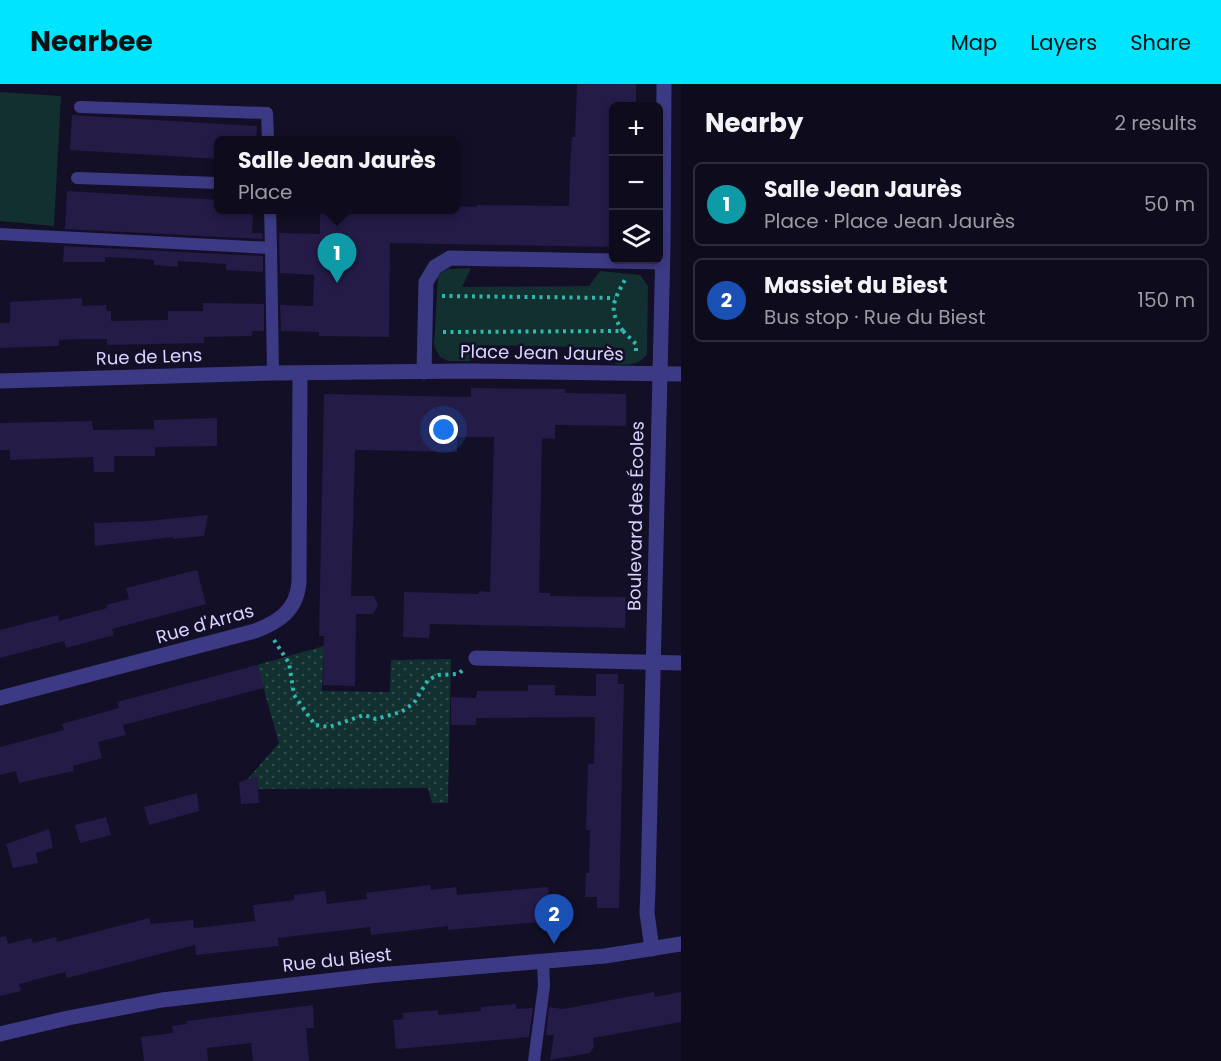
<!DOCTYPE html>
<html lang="en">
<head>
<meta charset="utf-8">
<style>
	:root { --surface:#0e0b1c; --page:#1c1929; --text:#f1f3f6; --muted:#9b9ba3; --line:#2e2b3b; --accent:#00e5ff }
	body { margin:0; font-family:Poppins,sans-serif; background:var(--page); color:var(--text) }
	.controls { position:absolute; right:18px; top:18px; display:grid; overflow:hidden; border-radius:9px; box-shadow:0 3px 9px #0003 }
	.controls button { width:54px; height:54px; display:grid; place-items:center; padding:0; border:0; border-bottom:2px solid var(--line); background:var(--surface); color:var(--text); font:30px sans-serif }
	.you { position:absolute; left:444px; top:346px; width:21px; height:21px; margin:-15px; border:4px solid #fff; border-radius:50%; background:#1a73e8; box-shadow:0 0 0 9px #1a73e833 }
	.badge { display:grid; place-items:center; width:39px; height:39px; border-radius:50%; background:var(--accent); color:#fff; font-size:20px; font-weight:700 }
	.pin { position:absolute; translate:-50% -50px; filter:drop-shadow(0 2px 3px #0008) }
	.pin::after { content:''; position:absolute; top:32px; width:21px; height:18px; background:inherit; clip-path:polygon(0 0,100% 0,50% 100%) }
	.popup { position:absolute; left:214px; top:52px; width:246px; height:78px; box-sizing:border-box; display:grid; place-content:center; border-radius:9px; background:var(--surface); filter:drop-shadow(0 2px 4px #0005); font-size:20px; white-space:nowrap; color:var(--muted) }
	.popup b { font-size:22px; color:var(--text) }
	.popup::after { content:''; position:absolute; left:50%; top:100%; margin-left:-12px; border:12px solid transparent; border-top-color:var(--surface) }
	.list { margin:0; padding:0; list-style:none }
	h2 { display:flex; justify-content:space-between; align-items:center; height:78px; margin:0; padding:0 24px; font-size:26px }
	h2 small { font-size:20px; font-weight:400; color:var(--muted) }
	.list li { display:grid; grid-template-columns:39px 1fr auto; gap:18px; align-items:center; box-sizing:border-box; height:84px; margin:0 12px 12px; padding:0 12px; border:2px solid var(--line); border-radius:9px }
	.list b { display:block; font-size:22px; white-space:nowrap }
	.list p { margin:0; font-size:20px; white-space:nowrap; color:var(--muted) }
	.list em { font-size:20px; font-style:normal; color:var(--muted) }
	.icon { flex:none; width:33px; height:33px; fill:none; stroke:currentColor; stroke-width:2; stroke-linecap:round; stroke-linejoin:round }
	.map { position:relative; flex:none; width:681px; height:977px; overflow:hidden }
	header { display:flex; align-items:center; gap:36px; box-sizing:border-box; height:84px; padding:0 30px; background:var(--accent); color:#111 }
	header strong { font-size:28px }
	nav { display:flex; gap:33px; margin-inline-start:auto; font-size:21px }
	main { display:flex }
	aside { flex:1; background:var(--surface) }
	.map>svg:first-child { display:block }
</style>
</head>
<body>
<header>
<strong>Nearbee</strong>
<nav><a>Map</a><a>Layers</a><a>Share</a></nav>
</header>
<main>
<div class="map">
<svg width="681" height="977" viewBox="0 0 681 977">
	<defs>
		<pattern id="grass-dots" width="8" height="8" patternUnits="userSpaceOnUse" patternTransform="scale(1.5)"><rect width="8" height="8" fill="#12302f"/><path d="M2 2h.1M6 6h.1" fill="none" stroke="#344d4e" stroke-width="1.8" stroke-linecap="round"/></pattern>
	</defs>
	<rect width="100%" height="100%" fill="#130f26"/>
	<path fill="url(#grass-dots)" d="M 324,562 L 322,607 L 390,608 L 391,576 L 451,575 L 448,719 L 432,719 L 428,704 L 239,705 L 279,659 L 257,581 Z"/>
	<g fill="#12302f">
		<path d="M 0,8 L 61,12 L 54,142 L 0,137 Z"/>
		<path d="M 471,184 L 462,203 L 589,202 L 600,187 L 640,191 L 648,202 L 647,270 C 639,282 628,281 615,280 L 624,264 L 478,261 L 470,277 L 448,277 L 440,273 L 434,262 L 438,192 L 443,187 L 449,185 Z"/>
	</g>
	<g fill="#241b47">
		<path d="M 577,0 L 636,0 L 636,22 L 614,22 L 614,163 L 390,159 L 389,253 L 319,252 L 319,248 L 281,247 L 280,221 L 313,222 L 314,191 L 280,189 L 279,149 L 320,150 L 320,126 L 456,126 L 456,122 L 477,123 L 477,121 L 569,122 L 570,81 L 572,53 L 575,53 Z"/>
		<path d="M 72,31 L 257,42 L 256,57 L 219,57 L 219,75 L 70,66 Z"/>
		<path d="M 67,107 L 219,116 L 219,126 L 253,126 L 252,149 L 262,149 L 263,155 L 65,145 Z"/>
		<path d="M 64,162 L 263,172 L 263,188 L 226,186 L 226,180 L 178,177 L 178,183 L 154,181 L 154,176 L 130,174 L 105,173 L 105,178 L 63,178 Z"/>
		<path d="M 82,214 L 82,222 L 106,221 L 107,227 L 111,227 L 111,237 L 168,236 L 168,227 L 203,227 L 203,219 L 264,220 L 264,247 L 252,247 L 252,252 L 204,253 L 204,259 L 107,261 L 107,255 L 83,255 L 59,256 L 59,262 L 0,264 L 0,239 L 10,239 L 10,218 Z"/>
		<path d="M 471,304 L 565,305 L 565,309 L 626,310 L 626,342 L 555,341 L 555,355 L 542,354 L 539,509 L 550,509 L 550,512 L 626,513 L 625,544 L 430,540 L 429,554 L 403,553 L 404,508 L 479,510 L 479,507 L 490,508 L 494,353 L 457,353 L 457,368 L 355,366 L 351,512 L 374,512 L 378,521 L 373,530 L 356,530 L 355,602 L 323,601 L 324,552 L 319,552 L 324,310 L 471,313 Z"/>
		<path d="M 217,334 L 217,362 L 155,363 L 155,372 L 114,372 L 114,388 L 94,388 L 93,373 L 10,376 L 10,366 L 0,366 L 0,339 L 92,337 L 93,346 L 154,345 L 154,336 Z"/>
		<path d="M 208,431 L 204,452 L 173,455 L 173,453 L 95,462 L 94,439 L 147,437 Z"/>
		<path d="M 197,486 L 206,520 L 112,545 L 114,551 L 66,564 L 64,557 L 0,574 L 0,546 L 58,531 L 59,537 L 107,524 L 106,521 L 129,515 L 126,504 Z"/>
		<path d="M 257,581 L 264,604 L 123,641 L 126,651 L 98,658 L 102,674 L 73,682 L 74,687 L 19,699 L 16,687 L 0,691 L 0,663 L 64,646 L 62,640 L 119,624 L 117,618 Z"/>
		<path d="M 596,590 L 618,590 L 618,600 L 624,600 L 619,824 L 597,824 L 597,813 L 585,813 L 586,789 L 589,789 L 590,746 L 586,746 L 588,680 L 594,680 L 595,633 L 476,634 L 476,641 L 451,641 L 451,613 L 476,614 L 477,607 L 528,607 L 528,601 L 555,601 L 555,611 L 596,612 Z"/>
		<path d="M 257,693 L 259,719 L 241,720 L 239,698 Z"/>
		<path d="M 197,709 L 199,727 L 149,741 L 144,723 Z"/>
		<path d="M 106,733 L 111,751 L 80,759 L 75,741 Z"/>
		<path d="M 49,745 L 53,764 L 36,769 L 38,779 L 13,784 L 6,760 Z"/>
		<path d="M 430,801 L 431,806 L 456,803 L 457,811 L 548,803 L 551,837 L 448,846 L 448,842 L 371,851 L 370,843 L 278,854 L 279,862 L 196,871 L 195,861 L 67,894 L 65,888 L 19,900 L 21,907 L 0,912 L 0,853 L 6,852 L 11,871 L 8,860 L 31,854 L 33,859 L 56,853 L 57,858 L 149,834 L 151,840 L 193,836 L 194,844 L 214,842 L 255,837 L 253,821 L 294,816 L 294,811 L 325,807 L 327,820 L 367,815 L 366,809 Z"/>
		<path d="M 654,908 L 655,913 L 681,908 L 681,938 L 593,954 L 594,963 L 590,969 L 550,976 L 554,951 L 546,951 L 549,923 L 563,925 Z"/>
		<path d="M 516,920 L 516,925 L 533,924 L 529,953 L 396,965 L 393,936 L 403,935 L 403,929 L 438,926 L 438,931 L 481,927 L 481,923 Z"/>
		<path d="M 313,921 L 314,944 L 306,944 L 309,977 L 253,977 L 251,959 L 207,964 L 208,977 L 144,977 L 141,953 L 173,949 L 172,942 L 187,940 L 187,937 Z"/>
	</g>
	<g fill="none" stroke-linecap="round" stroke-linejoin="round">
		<g stroke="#2fb8b0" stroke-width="4" stroke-dasharray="3 4.5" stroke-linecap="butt">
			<path d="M 442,212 L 615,214"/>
			<path d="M 623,247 C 607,225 614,216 626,194"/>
			<path d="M 443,248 L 623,247 L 636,260 L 636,271"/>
			<path d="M 274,556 L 289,579 L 294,611 L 315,641 L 329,643 L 364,631 L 376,635 L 401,628 L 414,619 L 428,596 L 438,591 L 458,590 L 463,586"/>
		</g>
		<g stroke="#3d3a85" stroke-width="12">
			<path d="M 80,23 L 267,29 L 268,56"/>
			<path d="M 77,94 L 218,99"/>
			<path d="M 270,125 L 271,164"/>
			<path d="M 0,150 L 271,164 L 273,289"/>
			<path d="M 534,977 L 544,902 L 543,877"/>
		</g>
		<g stroke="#3d3a85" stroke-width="15">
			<path d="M 424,288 L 426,198 L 435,183 L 450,174 L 662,178"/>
			<path d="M 0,297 L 273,289 L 468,287 L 681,290"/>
			<path d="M 476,574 L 681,579"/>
			<path d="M 0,614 L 255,547 C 279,538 297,526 299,498 L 300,289"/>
			<path d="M 652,865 L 647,829 L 648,804 L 663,162 L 664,0"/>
			<path d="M 0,950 L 68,934 L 162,916 L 378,891 L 605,872 L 681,860"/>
		</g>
	</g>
	<g text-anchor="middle" stroke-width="5" stroke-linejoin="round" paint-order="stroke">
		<g font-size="18" fill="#d9d4ff" stroke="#130f26">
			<text transform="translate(542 269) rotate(1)" y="6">Place Jean Jaurès</text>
			<text transform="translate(149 273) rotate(-2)" y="6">Rue de Lens</text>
			<text transform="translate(636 432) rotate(-89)" y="6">Boulevard des Écoles</text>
			<text transform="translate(205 540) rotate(-16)" y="6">Rue d'Arras</text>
			<text transform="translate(337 876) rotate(-6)" y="6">Rue du Biest</text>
		</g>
	</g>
</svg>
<div class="controls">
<button>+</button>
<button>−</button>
<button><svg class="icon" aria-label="layers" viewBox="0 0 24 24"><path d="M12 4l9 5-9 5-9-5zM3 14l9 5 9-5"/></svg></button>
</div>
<div class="you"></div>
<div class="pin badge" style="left:337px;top:199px;background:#0f9aa8">1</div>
<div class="popup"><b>Salle Jean Jaurès</b>Place</div>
<div class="pin badge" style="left:554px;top:860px;background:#1a4fb4">2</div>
</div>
<aside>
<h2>Nearby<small>2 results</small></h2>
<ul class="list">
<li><span class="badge" style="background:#0f9aa8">1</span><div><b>Salle Jean Jaurès</b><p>Place · Place Jean Jaurès</p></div><em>50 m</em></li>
<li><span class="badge" style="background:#1a4fb4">2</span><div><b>Massiet du Biest</b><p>Bus stop · Rue du Biest</p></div><em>150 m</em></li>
</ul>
</aside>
</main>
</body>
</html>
